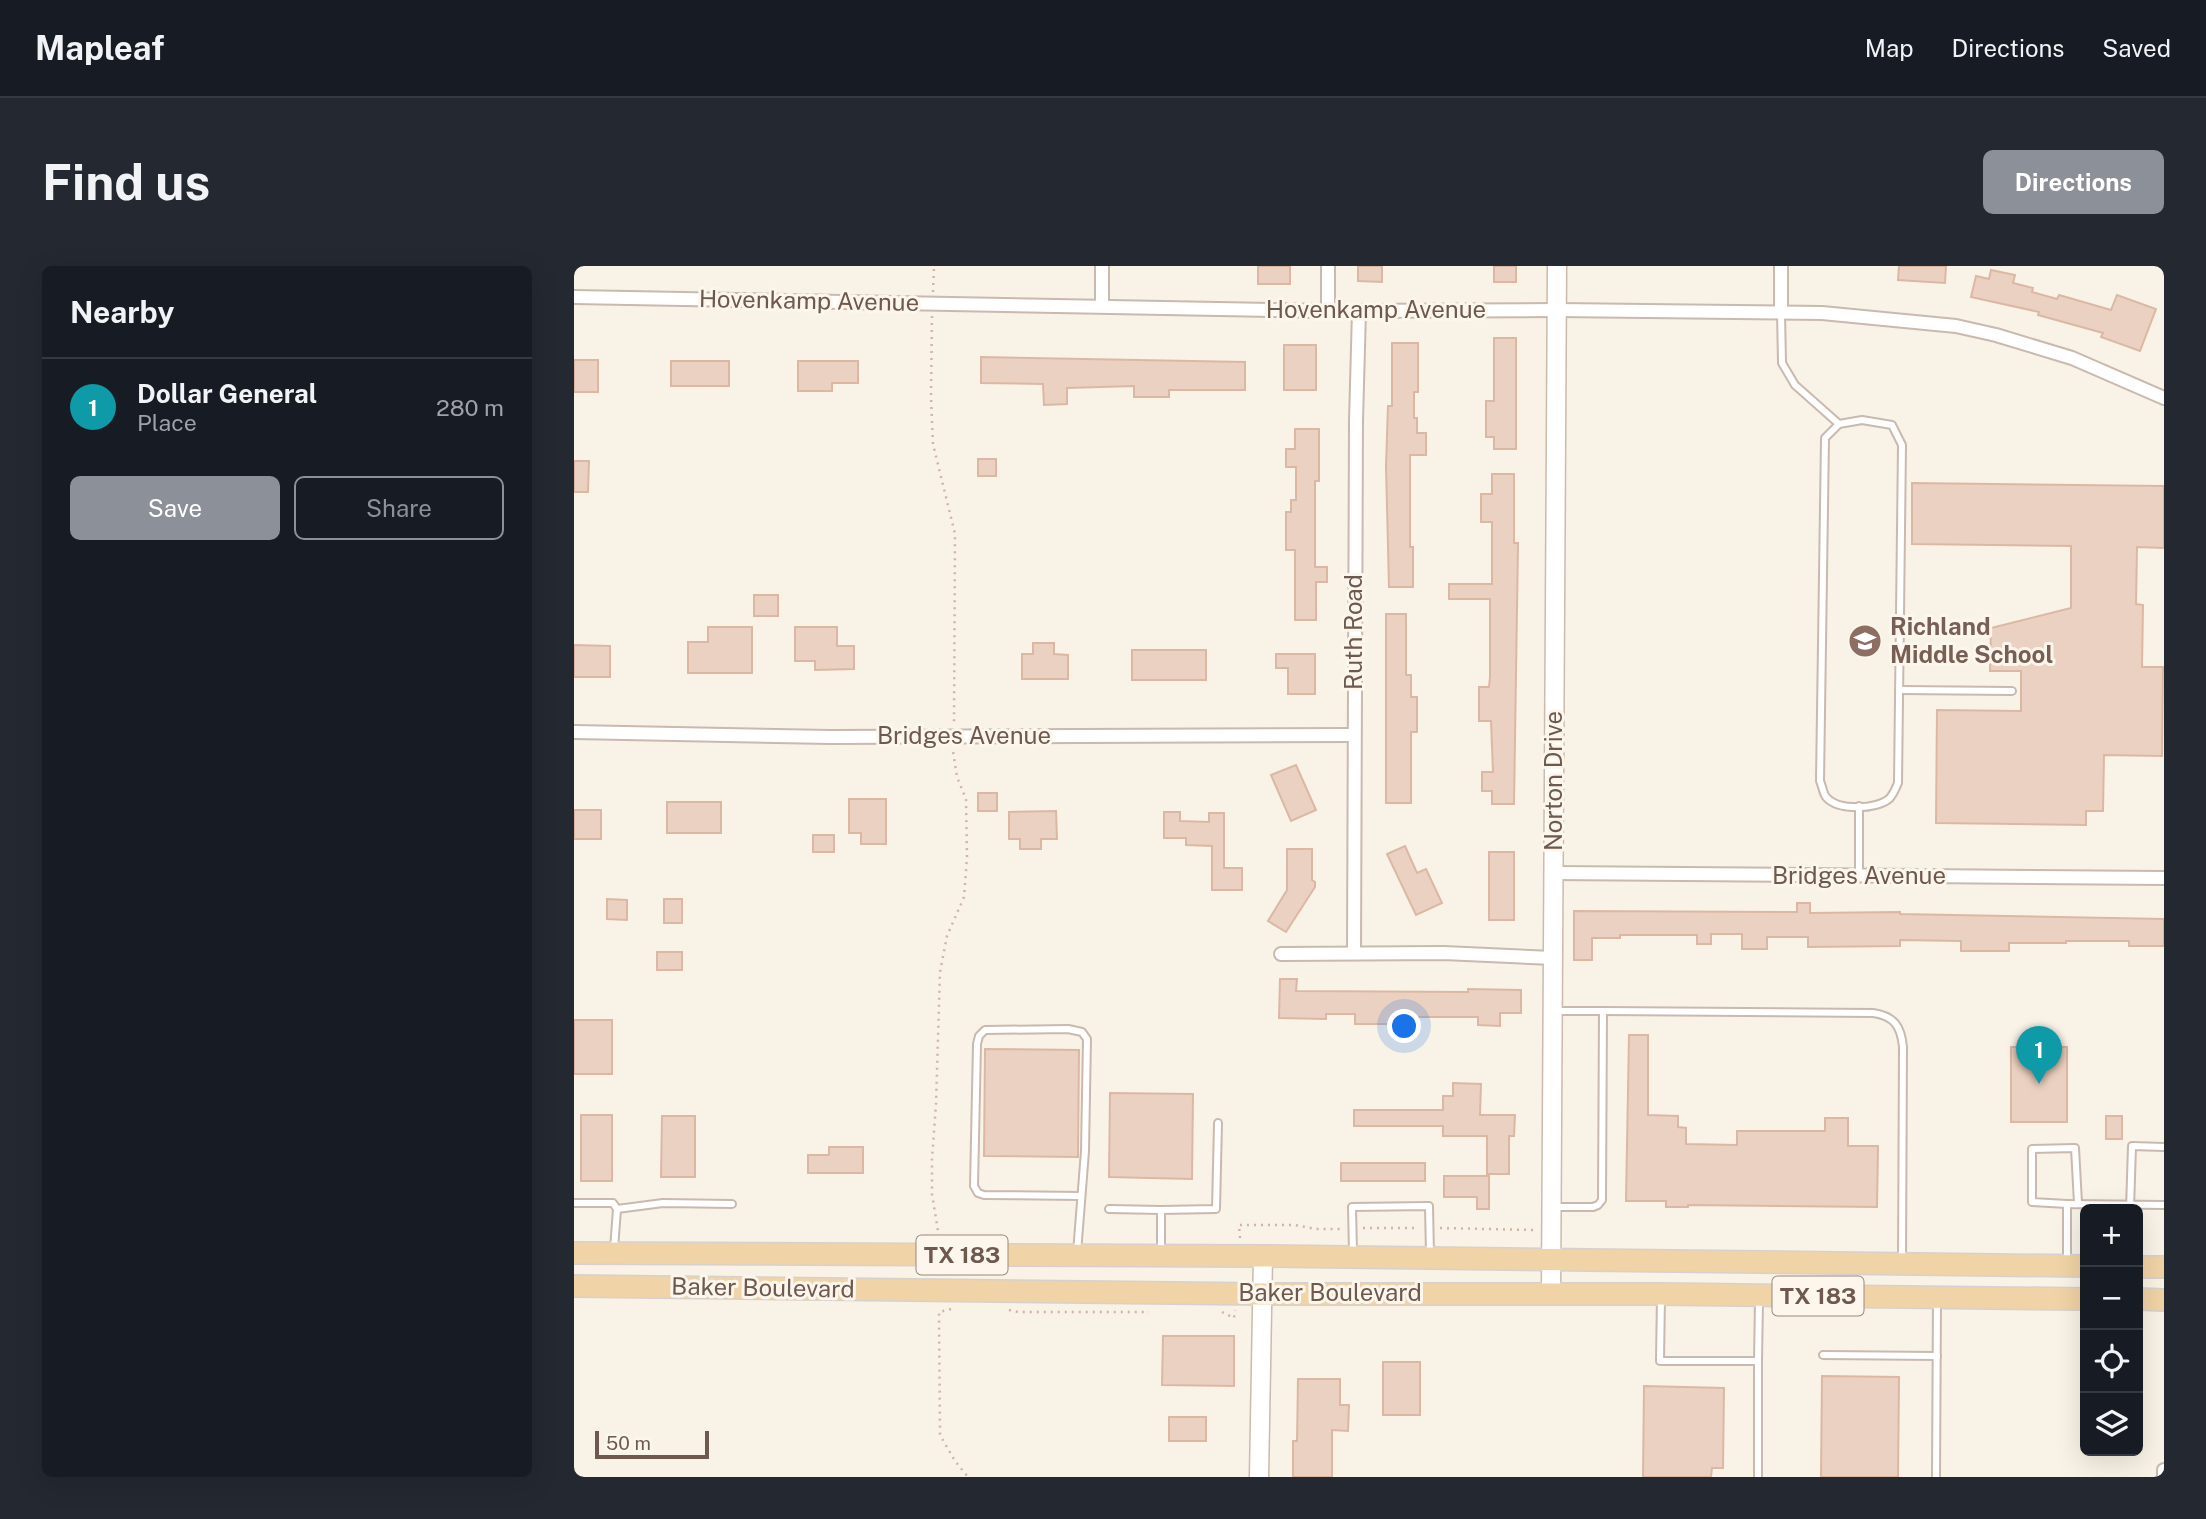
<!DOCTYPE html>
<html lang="en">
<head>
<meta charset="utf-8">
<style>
	:root { --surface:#171b24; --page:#242831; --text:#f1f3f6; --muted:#9ea1a6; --line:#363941; --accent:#8c9099 }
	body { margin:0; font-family:"Public Sans",sans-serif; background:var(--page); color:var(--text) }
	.controls { position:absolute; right:21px; bottom:21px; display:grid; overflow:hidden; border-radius:10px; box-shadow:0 7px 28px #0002 }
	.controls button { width:63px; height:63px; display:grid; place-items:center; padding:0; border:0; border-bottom:2px solid var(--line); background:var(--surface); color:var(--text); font:35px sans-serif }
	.scale { position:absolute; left:21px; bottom:18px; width:114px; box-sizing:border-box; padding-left:7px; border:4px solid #6f594e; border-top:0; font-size:19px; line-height:24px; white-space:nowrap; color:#6f594e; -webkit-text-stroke:5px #fdf6ec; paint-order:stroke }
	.you { position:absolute; left:831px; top:761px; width:24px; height:24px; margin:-18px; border:5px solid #fff; border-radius:50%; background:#1a73e8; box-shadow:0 0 0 10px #1a73e833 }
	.badge { display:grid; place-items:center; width:46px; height:46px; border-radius:50%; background:var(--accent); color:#fff; font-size:23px; font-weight:700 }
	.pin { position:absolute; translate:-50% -58px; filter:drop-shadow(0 2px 4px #0008) }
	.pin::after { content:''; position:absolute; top:37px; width:24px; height:21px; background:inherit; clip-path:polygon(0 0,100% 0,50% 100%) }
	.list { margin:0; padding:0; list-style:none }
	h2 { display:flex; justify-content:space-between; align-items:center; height:91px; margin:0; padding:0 28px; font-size:30px }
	h2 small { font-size:23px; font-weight:400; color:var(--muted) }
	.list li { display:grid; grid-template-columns:46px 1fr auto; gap:21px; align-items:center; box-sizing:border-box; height:98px; padding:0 28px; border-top:2px solid var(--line) }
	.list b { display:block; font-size:26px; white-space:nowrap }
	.list p { margin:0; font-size:23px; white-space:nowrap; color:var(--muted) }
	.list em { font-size:23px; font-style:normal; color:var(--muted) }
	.actions { display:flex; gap:14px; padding:21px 28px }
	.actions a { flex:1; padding:16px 0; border:2px solid var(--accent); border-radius:10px; text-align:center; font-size:24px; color:var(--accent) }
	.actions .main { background:var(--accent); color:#fff }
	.icon { flex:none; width:38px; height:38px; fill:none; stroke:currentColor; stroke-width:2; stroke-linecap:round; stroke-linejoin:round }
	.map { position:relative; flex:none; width:1590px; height:1211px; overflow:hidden; border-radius:10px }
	header { display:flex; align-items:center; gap:42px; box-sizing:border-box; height:98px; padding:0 35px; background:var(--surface); border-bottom:2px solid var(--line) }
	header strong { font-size:33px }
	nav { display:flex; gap:38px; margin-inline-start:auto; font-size:24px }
	.intro { display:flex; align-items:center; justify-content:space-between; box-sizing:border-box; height:168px; padding:0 42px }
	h1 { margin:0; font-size:49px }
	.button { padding:18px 32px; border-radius:10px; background:var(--accent); color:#fff; font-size:24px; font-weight:700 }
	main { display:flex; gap:42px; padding:0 42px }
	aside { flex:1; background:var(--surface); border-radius:10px; box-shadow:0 7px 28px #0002 }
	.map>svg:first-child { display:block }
</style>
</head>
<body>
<header>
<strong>Mapleaf</strong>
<nav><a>Map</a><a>Directions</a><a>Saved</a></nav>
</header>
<div class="intro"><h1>Find us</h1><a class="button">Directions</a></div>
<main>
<aside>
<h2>Nearby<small></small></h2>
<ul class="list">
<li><span class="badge" style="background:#0f9aa8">1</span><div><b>Dollar General</b><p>Place</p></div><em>280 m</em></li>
</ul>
<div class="actions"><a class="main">Save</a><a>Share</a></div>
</aside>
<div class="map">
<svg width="1590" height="1211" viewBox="0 0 1590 1211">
	<rect width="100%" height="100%" fill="#f9f2e6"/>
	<g fill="#ebd1c1" stroke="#dcb8a4" stroke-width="2">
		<rect x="684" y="0" width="32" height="18"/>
		<path d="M 784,0 L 808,0 L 808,16 L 784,15 Z"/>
		<rect x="920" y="0" width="22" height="16"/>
		<path d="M 1325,0 L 1372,0 L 1371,17 L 1324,14 Z"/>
		<path d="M 1417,4 L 1441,9 L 1439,17 L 1459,22 L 1458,26 L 1483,33 L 1485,29 L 1537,44 L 1543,29 L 1582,43 L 1566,85 L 1527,71 L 1529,67 L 1464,49 L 1465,46 L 1397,31 L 1402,10 L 1415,13 Z"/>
		<path d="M 920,72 L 942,72 L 942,183 L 920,183 L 920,171 L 912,171 L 912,135 L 920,135 Z"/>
		<path d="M 818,77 L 844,77 L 844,126 L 840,126 L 840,152 L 843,152 L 843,167 L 852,167 L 852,189 L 836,189 L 836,281 L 839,281 L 839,321 L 815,321 L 812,200 L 814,140 L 818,140 Z"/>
		<rect x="710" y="79" width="32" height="45"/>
		<path d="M 407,91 L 671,96 L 671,124 L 595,124 L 595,131 L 560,131 L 560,120 L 493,122 L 493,138 L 470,139 L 469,118 L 407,117 Z"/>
		<rect x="0" y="94" width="24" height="32"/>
		<rect x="97" y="95" width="58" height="25"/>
		<path d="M 224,95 L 284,95 L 284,117 L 258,117 L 258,125 L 224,125 Z"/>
		<path d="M 721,163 L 745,163 L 745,215 L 741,215 L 741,301 L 753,301 L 753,316 L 742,316 L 742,354 L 721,354 L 721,284 L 712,284 L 712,246 L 717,246 L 717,234 L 722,234 L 722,201 L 712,201 L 712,183 L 721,183 Z"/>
		<rect x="404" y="193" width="18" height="17"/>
		<path d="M 0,195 L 15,195 L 14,226 L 0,226 Z"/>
		<path d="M 918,208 L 940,208 L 940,277 L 944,277 L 940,538 L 918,538 L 918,525 L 908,525 L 908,506 L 919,506 L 917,455 L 905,455 L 905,421 L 915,421 L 916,411 L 916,333 L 875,333 L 875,318 L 918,318 L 918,256 L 907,256 L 907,228 L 918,228 Z"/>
		<path d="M 1338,217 L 1590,220 L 1590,282 L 1563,281 L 1562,338 L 1569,339 L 1568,401 L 1589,401 L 1588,490 L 1530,489 L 1529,545 L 1512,545 L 1512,559 L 1362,557 L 1363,444 L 1447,445 L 1447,405 L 1416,405 L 1417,362 L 1497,342 L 1497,280 L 1338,278 Z"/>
		<rect x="180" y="329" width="24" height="21"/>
		<path d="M 812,348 L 832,348 L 832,409 L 837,409 L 837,431 L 843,431 L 843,466 L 837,466 L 837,537 L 812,537 Z"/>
		<path d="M 134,361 L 178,361 L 178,407 L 114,407 L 114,376 L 134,376 Z"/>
		<path d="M 221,361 L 263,361 L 263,380 L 280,380 L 280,403 L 241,404 L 241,395 L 221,395 Z"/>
		<path d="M 459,377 L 480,377 L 480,388 L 494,389 L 494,413 L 448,413 L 448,388 L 459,388 Z"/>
		<path d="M 0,379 L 36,380 L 36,411 L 0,411 Z"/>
		<rect x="558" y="384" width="74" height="30"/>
		<path d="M 702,388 L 741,388 L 741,428 L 714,428 L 714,402 L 702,402 Z"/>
		<path d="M 722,499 L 742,544 L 717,555 L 697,509 Z"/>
		<rect x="404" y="527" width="19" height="18"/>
		<path d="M 275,533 L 312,533 L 312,578 L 287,578 L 287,567 L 275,567 Z"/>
		<rect x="93" y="536" width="54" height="31"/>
		<rect x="0" y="544" width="27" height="29"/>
		<path d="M 482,545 L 483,573 L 467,573 L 467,583 L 446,583 L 446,573 L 435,573 L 435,546 Z"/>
		<path d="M 590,546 L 606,546 L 606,555 L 635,556 L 635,547 L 650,547 L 650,602 L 668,602 L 668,624 L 638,624 L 638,580 L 612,579 L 612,572 L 590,572 Z"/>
		<rect x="239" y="569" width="21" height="17"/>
		<path d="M 831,580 L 843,607 L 852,603 L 868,637 L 842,649 L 813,588 Z"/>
		<path d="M 713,583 L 738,583 L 738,614 L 741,616 L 741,621 L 712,666 L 694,655 L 713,624 Z"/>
		<rect x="915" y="586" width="25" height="68"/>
		<path d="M 33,633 L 53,634 L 53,654 L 33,653 Z"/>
		<rect x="90" y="633" width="18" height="24"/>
		<path d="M 1223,637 L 1236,637 L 1236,647 L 1326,646 L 1326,648 L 1590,653 L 1590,680 L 1555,680 L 1555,675 L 1492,675 L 1492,677 L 1435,677 L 1435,685 L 1387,685 L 1387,675 L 1326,674 L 1326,680 L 1234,681 L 1234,671 L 1193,671 L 1193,683 L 1168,683 L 1168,668 L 1137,668 L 1137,678 L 1123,678 L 1123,669 L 1046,669 L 1046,672 L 1018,672 L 1018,694 L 1000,694 L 1000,645 L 1223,646 Z"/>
		<rect x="83" y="686" width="25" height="18"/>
		<path d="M 706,713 L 723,713 L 722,725 L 894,726 L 894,723 L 947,724 L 947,747 L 926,747 L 926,760 L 904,759 L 904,751 L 818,751 L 818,758 L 781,758 L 781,748 L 752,748 L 752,753 L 705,752 Z"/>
		<rect x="0" y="754" width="38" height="54"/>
		<path d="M 1055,769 L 1074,769 L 1074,849 L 1104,850 L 1104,861 L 1112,862 L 1112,878 L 1163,879 L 1163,865 L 1251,865 L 1251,852 L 1274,852 L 1274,880 L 1304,880 L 1303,941 L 1114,939 L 1114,941 L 1092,941 L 1092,935 L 1052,935 Z"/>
		<rect x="1437" y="781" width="56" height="75"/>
		<path d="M 411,783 L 505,784 L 504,891 L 410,890 Z"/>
		<path d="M 879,817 L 907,818 L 906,849 L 941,849 L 940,870 L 935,870 L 935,908 L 913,908 L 913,870 L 869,870 L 869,860 L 780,860 L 780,844 L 869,844 L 869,830 L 879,830 Z"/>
		<path d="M 536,827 L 619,828 L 618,913 L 535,911 Z"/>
		<rect x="7" y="849" width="31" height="66"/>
		<path d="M 88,850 L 121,850 L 121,911 L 87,911 Z"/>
		<rect x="1532" y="850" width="16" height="23"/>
		<path d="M 255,881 L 289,881 L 289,907 L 234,907 L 234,889 L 255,889 Z"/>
		<rect x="767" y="897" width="84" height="18"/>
		<path d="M 870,910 L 915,910 L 915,943 L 903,943 L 903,931 L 870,931 Z"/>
		<path d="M 589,1070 L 660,1070 L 660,1120 L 588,1119 Z"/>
		<rect x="809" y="1096" width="37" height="53"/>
		<path d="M 1248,1110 L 1325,1111 L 1324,1211 L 1247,1211 Z"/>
		<path d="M 724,1113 L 766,1113 L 766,1139 L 775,1139 L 774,1165 L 758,1164 L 758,1211 L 719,1211 L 719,1175 L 723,1175 Z"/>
		<path d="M 1070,1120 L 1150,1122 L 1149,1202 L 1138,1202 L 1137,1211 L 1069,1211 Z"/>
		<rect x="595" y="1151" width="37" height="24"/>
	</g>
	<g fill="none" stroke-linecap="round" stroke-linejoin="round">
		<defs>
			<g id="lane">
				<path d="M 1207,47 L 1208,97 L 1221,119 L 1265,158"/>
				<path d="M 1288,154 L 1318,159 L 1328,179 L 1324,517 C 1322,522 1319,528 1316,532 C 1303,544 1264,545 1252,531 C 1249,527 1248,519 1246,515 L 1251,172 L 1265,158 Z"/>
				<path d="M 1326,424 L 1438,425"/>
				<path d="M 1285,540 L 1285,610"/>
				<path d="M 979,745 L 1029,745 L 1028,934 L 1024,939 L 1019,941 L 980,941"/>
				<path d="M 1029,745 L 1299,747 C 1320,750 1327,760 1329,781 L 1328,993"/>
				<path d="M 0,937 L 39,937 L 43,943 L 40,983"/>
				<path d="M 1493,938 L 1458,936 L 1458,883 L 1501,882 L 1504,937"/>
				<path d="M 43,943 L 89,937 L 158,938"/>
				<path d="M 535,943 L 587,944"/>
				<path d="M 1556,943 L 1558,880 L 1590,881"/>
				<path d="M 587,985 L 587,944 L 642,943 L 644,857"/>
				<path d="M 503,987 L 511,885 L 513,773 L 508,766 L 494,763 L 411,764 L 405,770 L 403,778 L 400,920 L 404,927 L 410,929 L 507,930"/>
				<path d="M 779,987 L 778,941 L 855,940 L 856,989"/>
				<path d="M 1493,995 L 1493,938 L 1590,939"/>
				<path d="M 1087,1030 L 1086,1095 L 1184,1095 L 1185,1034"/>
				<path d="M 1249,1089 L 1363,1090"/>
				<path d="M 1184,1211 L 1184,1095"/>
				<path d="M 1362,1211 L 1363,1033"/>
			</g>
			<g id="street">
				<path d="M 1207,0 L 1207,46"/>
				<path d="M 0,31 L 754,45 L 983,44 L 1248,47 L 1382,60 L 1422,69 L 1498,92 L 1590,132"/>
				<path d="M 528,40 L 528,0"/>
				<path d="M 754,45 L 754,0"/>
				<path d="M 0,466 L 256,471 L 779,469"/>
				<path d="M 979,607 L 1590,612"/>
				<path d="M 780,687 L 782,155 L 785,45"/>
				<path d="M 707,688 L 870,687 L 979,692"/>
				<path d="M 1590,1211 L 1590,1204"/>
			</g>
			<g id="secondary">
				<path d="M 977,1029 L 983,0"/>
				<path d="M 685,1211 L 689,990"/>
			</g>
			<g id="primary">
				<path d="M 0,987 L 689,990 L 1511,1000"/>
				<path d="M 1564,1001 L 1590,1001"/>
				<path d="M 0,1020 L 688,1028 L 1087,1028 L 1511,1033"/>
				<path d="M 1564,1033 L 1590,1034"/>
			</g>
		</defs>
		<use href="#lane" stroke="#c9b9ae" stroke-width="10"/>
		<use href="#street" stroke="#c9b9ae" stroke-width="16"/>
		<use href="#secondary" stroke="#ccbaac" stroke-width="21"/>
		<use href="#primary" stroke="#d7d1cd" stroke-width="24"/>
		<g stroke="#d0b5a5" stroke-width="2.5" stroke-dasharray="2 5" stroke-linecap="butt">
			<path d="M 359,26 L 360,0"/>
			<path d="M 358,50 L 357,131 L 359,178 L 381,268 L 380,457"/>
			<path d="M 789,962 L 845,962"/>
			<path d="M 866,962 L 960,964"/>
			<path d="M 365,971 L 358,928 L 358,893 L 362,838 L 366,706 L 373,670 L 390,631 L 393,591 L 392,533 L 383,511 L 379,485"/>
			<path d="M 666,972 L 665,959 L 721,959 L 742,963 L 768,963"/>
			<path d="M 377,1043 L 365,1046 L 366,1169 L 381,1195 L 394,1211"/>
			<path d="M 435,1044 L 444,1046 L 575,1046"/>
			<path d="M 648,1046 L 660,1052 L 661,1044"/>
		</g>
		<use href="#lane" stroke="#fff" stroke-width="6"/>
		<use href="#street" stroke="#fff" stroke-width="12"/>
		<use href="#secondary" stroke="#fff" stroke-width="18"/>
		<use href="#primary" stroke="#f0d3a6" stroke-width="21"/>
	</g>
	<defs>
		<symbol id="school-disc" viewBox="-11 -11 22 22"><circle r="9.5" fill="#8d6e63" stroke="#fdf6ec"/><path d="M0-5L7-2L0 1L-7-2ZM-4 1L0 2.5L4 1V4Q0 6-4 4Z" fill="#fff"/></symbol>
	</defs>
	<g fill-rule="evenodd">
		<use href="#school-disc" x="1272" y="356" width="38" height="38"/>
	</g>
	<g text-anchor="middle" stroke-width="6" stroke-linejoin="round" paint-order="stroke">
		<g fill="#fdf6ec" stroke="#9a887d" stroke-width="2">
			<rect x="342.5" y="969.5" width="91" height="39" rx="5"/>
			<rect x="1198.5" y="1010.5" width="91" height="39" rx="5"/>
		</g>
		<g font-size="23" font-weight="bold" fill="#6f594e">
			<text x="388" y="997">TX 183</text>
			<text x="1244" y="1038">TX 183</text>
		</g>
		<g font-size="24" fill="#6f594e" stroke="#fdf6ec">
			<text transform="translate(235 35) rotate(1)" y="8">Hovenkamp Avenue</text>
			<text x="802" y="52">Hovenkamp Avenue</text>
			<text transform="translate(780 366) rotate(-90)" y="8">Ruth Road</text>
			<text x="390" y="478">Bridges Avenue</text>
			<text transform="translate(980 515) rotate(-90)" y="8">Norton Drive</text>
			<text x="1285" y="618">Bridges Avenue</text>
			<text transform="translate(189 1022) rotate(1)" y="8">Baker Boulevard</text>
			<text x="756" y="1035">Baker Boulevard</text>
		</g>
		<g font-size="24" font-weight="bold" fill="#785e54" stroke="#fdf6ec" text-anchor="start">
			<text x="1316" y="369">Richland<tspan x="1316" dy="28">Middle School</tspan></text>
		</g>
	</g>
</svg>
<div class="controls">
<button>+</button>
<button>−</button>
<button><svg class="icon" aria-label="locate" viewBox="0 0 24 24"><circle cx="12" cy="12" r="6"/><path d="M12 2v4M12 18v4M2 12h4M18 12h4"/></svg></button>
<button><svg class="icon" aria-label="layers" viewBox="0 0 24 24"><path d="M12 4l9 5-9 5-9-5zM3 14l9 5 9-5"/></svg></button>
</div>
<div class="scale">50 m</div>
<div class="you"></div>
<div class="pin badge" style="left:1465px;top:818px;background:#0f9aa8">1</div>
</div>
</main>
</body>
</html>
